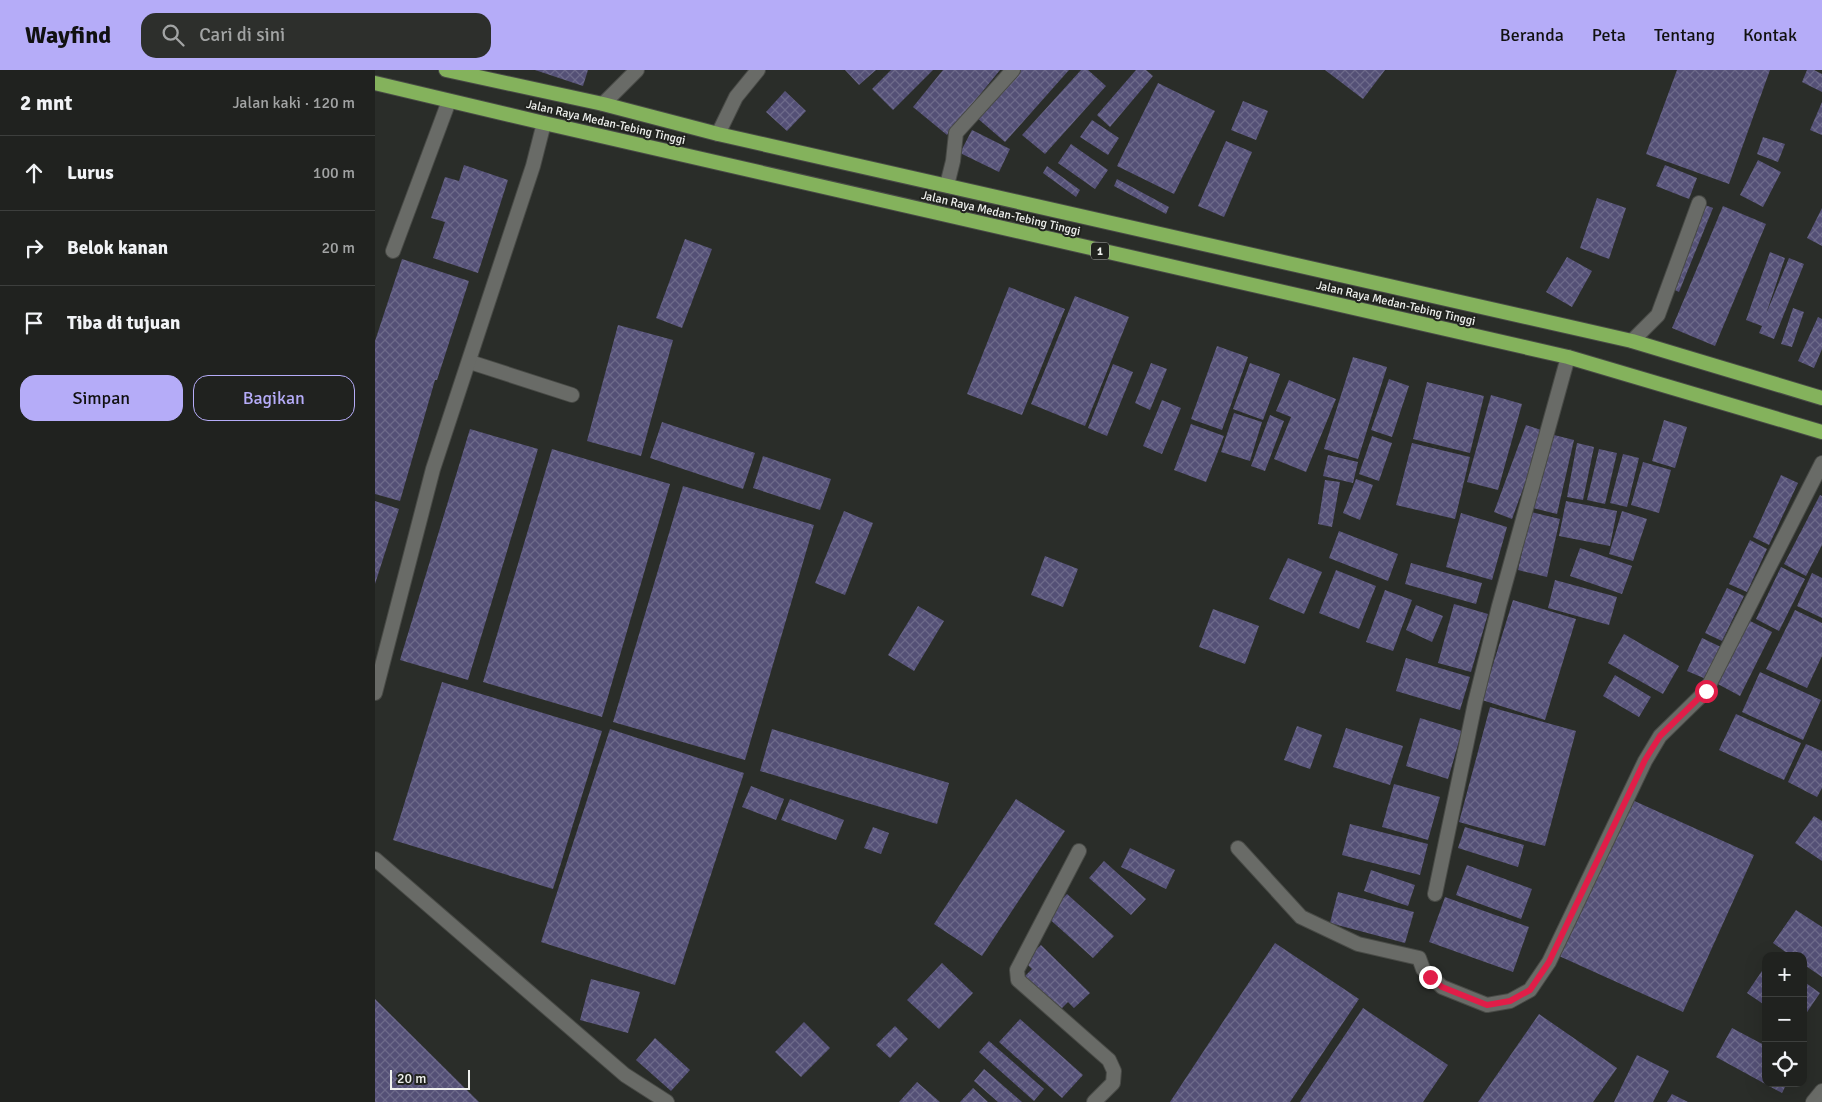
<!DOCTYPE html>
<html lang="id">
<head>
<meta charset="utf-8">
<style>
	:root { --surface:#20221f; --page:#2d2f2c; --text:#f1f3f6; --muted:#a2a4a4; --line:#3d3f3d; --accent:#b5acf8 }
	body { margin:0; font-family:Signika,sans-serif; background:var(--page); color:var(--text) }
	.controls { position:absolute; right:15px; bottom:15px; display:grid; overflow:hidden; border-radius:10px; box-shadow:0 5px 20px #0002 }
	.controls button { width:45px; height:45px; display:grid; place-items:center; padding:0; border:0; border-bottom:1px solid var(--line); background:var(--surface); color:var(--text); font:25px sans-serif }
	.scale { position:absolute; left:15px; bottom:12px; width:80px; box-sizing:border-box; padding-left:5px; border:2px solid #eff1ee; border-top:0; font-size:14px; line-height:18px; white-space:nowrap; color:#eff1ee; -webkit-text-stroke:4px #21231f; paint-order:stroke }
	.stop { position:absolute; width:15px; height:15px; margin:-11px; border:4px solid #e11d48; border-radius:50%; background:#fff }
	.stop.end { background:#e11d48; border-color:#fff; box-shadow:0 1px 5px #0008 }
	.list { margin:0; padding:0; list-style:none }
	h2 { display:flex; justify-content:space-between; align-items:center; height:65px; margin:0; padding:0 20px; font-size:21px }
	h2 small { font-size:16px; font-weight:400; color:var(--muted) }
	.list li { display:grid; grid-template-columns:32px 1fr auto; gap:15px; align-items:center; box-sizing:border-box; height:75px; padding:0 20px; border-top:1px solid var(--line) }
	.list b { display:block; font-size:19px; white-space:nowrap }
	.list em { font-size:16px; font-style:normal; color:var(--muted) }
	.actions { display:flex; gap:10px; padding:15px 20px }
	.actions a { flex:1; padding:11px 0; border:1px solid var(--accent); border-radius:15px; text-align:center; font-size:18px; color:var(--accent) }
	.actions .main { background:var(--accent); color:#111 }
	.icon { flex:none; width:28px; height:28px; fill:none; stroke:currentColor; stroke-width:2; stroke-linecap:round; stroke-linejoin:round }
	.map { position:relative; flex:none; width:1447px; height:1032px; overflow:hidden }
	header { display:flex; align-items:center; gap:30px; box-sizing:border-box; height:70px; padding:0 25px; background:var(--accent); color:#111 }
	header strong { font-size:24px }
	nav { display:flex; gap:28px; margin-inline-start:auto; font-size:18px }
	.search { width:350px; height:45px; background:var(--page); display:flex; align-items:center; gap:12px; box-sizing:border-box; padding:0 18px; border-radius:15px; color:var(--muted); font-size:19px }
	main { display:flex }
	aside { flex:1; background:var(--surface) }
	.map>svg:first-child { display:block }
</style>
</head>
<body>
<header>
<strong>Wayfind</strong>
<div class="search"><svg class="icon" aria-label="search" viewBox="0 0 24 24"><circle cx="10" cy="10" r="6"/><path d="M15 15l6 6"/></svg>Cari di sini</div>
<nav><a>Beranda</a><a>Peta</a><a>Tentang</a><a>Kontak</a></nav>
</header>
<main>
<aside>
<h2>2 mnt<small>Jalan kaki · 120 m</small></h2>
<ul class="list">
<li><svg class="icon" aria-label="ahead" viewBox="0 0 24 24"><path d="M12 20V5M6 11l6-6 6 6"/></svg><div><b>Lurus</b></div><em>100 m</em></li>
<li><svg class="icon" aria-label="right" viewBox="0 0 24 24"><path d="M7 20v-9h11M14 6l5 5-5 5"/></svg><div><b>Belok kanan</b></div><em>20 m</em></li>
<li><svg class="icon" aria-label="arrive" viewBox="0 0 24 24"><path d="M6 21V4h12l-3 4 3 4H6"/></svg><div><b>Tiba di tujuan</b></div></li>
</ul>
<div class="actions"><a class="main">Simpan</a><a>Bagikan</a></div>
</aside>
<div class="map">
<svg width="1447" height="1032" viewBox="0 0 1447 1032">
	<defs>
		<pattern id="building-cross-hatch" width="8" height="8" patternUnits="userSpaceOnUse" patternTransform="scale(1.25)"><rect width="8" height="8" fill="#545076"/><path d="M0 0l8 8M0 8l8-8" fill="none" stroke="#6d6a8a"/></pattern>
	</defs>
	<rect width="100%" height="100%" fill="#2a2d29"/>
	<g fill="url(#building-cross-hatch)">
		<path d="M 160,0 L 213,0 L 208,16 Z"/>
		<path d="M 470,0 L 501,0 L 484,15 Z"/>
		<path d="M 516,0 L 558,0 L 518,40 L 497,19 Z"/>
		<path d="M 568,0 L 625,0 L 572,65 L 538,37 Z"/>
		<path d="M 642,0 L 694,0 L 630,72 L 601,47 Z"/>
		<path d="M 706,0 L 713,0 L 731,16 L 670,84 L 647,65 Z"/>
		<path d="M 761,0 L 771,0 L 778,6 L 735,57 L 722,45 Z"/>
		<path d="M 950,0 L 1010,0 L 988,29 Z"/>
		<path d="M 1302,0 L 1395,0 L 1354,114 L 1271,84 Z"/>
		<path d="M 1432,0 L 1439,0 L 1447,4 L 1447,22 L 1427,12 Z"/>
		<path d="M 783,13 L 840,41 L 799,124 L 742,96 Z"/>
		<path d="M 410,21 L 431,41 L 412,61 L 391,42 Z"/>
		<path d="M 868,31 L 893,41 L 881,70 L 856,60 Z"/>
		<path d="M 1447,32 L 1447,65 L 1435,60 Z"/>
		<path d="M 717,50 L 744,68 L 733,85 L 705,67 Z"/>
		<path d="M 597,60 L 635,79 L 624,102 L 585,83 Z"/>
		<path d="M 1388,67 L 1410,74 L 1403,92 L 1382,84 Z"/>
		<path d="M 851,71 L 877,82 L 849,147 L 823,136 Z"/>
		<path d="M 696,74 L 733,100 L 720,119 L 683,93 Z"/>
		<path d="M 1383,90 L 1406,102 L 1388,137 L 1365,125 Z"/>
		<path d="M 89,95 L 133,110 L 103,203 L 58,188 L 70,152 L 56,148 L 70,107 L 84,111 Z"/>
		<path d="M 1290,95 L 1322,108 L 1314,129 L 1281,116 Z"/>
		<path d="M 672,96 L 705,120 L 701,127 L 668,103 Z"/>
		<path d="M 742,109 L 794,137 L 791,144 L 739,116 Z"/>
		<path d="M 1222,128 L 1251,138 L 1234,189 L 1205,178 Z"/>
		<path d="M 1330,135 L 1338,138 L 1304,222 L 1296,218 Z"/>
		<path d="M 1348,136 L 1391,154 L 1340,276 L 1297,258 Z"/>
		<path d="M 1447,138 L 1447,176 L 1432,168 Z"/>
		<path d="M 310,169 L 337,179 L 307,258 L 281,248 Z"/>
		<path d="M 1395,182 L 1410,188 L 1391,244 L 1414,188 L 1429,194 L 1399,269 L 1384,263 L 1387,256 L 1371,250 Z"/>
		<path d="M 1192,187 L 1217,201 L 1197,237 L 1171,222 Z"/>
		<path d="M 27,189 L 94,211 L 62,310 L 60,310 L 25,431 L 0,424 L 0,271 Z"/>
		<path d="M 634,217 L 690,239 L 647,345 L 592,324 Z"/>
		<path d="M 700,226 L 754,247 L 710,356 L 656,334 Z"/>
		<path d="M 1418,238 L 1429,242 L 1417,277 L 1406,274 Z"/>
		<path d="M 1443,247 L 1447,249 L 1447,279 L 1439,298 L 1423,291 Z"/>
		<path d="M 243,255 L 298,270 L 266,386 L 212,371 Z"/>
		<path d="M 842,276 L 873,287 L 847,360 L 816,349 Z"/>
		<path d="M 978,287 L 1012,297 L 983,389 L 949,379 Z"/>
		<path d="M 776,293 L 792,299 L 775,340 L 760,333 Z"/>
		<path d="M 875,293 L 905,304 L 888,350 L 858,339 Z"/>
		<path d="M 738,294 L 758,302 L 732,366 L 713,358 Z"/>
		<path d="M 1014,309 L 1034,316 L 1017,367 L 996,360 Z"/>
		<path d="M 914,310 L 961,329 L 931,402 L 899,389 L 916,347 L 901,341 Z"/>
		<path d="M 1052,312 L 1109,326 L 1095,383 L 1038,369 Z"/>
		<path d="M 1116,325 L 1147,334 L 1123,420 L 1092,412 Z"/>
		<path d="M 787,330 L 806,338 L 787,384 L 768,376 Z"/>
		<path d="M 859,343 L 887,352 L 875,391 L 846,382 Z"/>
		<path d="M 895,345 L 909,351 L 890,401 L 876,396 Z"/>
		<path d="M 1289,350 L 1312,357 L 1300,398 L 1277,391 Z"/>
		<path d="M 287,352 L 380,383 L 368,419 L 275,388 Z"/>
		<path d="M 816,354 L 849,366 L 831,412 L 799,400 Z"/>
		<path d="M 1151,355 L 1169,361 L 1137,449 L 1119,442 Z"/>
		<path d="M 95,359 L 163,379 L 93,610 L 25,590 Z"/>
		<path d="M 1175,364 L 1199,370 L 1182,444 L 1158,438 Z"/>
		<path d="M 997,366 L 1017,373 L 1004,411 L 984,404 Z"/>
		<path d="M 1037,373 L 1095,387 L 1080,449 L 1021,435 Z"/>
		<path d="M 1202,373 L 1219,377 L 1208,430 L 1192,427 Z"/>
		<path d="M 177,379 L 295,414 L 227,647 L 108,612 Z"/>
		<path d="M 1224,379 L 1242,383 L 1230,434 L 1212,430 Z"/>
		<path d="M 1248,384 L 1264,388 L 1252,437 L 1235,433 Z"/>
		<path d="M 953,385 L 983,392 L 978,413 L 948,406 Z"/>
		<path d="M 388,386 L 456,409 L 445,440 L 378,418 Z"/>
		<path d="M 1268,392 L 1296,400 L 1284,443 L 1256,435 Z"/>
		<path d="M 1406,405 L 1423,413 L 1394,475 L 1378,467 Z"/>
		<path d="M 981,409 L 998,415 L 985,450 L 968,443 Z"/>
		<path d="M 950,410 L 965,412 L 957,457 L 943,454 Z"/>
		<path d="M 308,416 L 439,455 L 370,690 L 238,652 Z"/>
		<path d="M 1445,425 L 1447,426 L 1447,475 L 1431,506 L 1409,494 Z"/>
		<path d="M 0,431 L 24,439 L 0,514 Z"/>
		<path d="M 1191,431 L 1242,441 L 1235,476 L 1184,466 Z"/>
		<path d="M 469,441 L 498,453 L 470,525 L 440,513 Z"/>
		<path d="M 1247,441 L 1272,449 L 1258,491 L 1234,484 Z"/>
		<path d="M 1156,442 L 1185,449 L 1172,507 L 1143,500 Z"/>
		<path d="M 1086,443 L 1132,457 L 1117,510 L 1071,497 Z"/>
		<path d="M 964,461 L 1023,484 L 1013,511 L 954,488 Z"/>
		<path d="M 1375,470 L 1392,479 L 1372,522 L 1354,514 Z"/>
		<path d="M 1205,478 L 1257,496 L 1247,524 L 1195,506 Z"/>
		<path d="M 670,486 L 703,499 L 688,537 L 656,525 Z"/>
		<path d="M 913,488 L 947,502 L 929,544 L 894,529 Z"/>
		<path d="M 1036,493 L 1107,513 L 1101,534 L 1030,514 Z"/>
		<path d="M 1406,497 L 1430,509 L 1404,561 L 1381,549 Z"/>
		<path d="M 961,500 L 1001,516 L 984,559 L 944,543 Z"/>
		<path d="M 1437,503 L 1447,508 L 1447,548 L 1422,536 Z"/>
		<path d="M 1180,510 L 1242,527 L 1234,555 L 1173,538 Z"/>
		<path d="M 1352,518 L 1369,526 L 1347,571 L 1330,563 Z"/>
		<path d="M 1010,520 L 1037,530 L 1018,581 L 991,572 Z"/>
		<path d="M 1138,530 L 1201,549 L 1170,650 L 1107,630 Z"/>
		<path d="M 1079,534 L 1113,544 L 1096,602 L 1063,593 Z"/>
		<path d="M 1041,535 L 1068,546 L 1057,572 L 1031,560 Z"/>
		<path d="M 543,536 L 569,551 L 539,601 L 513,585 Z"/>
		<path d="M 838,539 L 884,556 L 870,594 L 824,577 Z"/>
		<path d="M 1420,540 L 1447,553 L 1447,586 L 1432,618 L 1391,599 Z"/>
		<path d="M 1373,550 L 1397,562 L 1365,626 L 1341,613 Z"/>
		<path d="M 1249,564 L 1304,596 L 1288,624 L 1233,593 Z"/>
		<path d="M 1327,568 L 1346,577 L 1331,609 L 1312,601 Z"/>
		<path d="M 1031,588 L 1095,607 L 1085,640 L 1021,621 Z"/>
		<path d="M 1385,602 L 1446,630 L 1428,670 L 1367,642 Z"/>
		<path d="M 1240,605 L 1276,627 L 1264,647 L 1228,626 Z"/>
		<path d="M 67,612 L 227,661 L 178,819 L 18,770 Z"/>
		<path d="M 1115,637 L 1201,661 L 1170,776 L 1084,752 Z"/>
		<path d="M 1361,644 L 1426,673 L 1409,710 L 1344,680 Z"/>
		<path d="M 1045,648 L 1087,661 L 1073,709 L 1031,696 Z"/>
		<path d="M 922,656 L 947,665 L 935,699 L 909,690 Z"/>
		<path d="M 971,658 L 1028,676 L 1015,715 L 958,697 Z"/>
		<path d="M 235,659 L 369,703 L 300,915 L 166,872 Z"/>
		<path d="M 397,659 L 574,713 L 562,754 L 385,701 Z"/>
		<path d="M 1431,674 L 1447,681 L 1447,718 L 1442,727 L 1413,712 Z"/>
		<path d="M 1019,714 L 1065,727 L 1053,770 L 1007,757 Z"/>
		<path d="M 376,716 L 409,729 L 401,750 L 367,737 Z"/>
		<path d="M 415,729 L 469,750 L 461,770 L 406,750 Z"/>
		<path d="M 641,729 L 690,761 L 607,886 L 559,854 Z"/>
		<path d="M 1255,729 L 1379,785 L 1308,942 L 1184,886 Z"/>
		<path d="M 1439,746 L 1447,751 L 1447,791 L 1420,773 Z"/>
		<path d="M 975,754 L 1053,774 L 1045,805 L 967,785 Z"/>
		<path d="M 498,757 L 514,763 L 506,784 L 489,778 Z"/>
		<path d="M 1090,757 L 1149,775 L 1143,797 L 1083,778 Z"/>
		<path d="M 755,778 L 800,800 L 791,819 L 746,797 Z"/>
		<path d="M 729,791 L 771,829 L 756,845 L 714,808 Z"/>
		<path d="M 1092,795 L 1157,819 L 1146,849 L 1081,825 Z"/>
		<path d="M 996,800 L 1040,815 L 1033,836 L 989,821 Z"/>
		<path d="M 963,822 L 1039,842 L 1030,873 L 955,853 Z"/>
		<path d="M 692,824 L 739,866 L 718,888 L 671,846 Z"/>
		<path d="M 1070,827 L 1154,857 L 1138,902 L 1054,872 Z"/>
		<path d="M 1421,840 L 1447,857 L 1447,907 L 1428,894 L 1428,886 L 1416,886 L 1398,873 Z"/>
		<path d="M 900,873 L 984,929 L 915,1032 L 795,1032 Z"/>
		<path d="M 666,875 L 715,923 L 699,938 L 693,932 L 683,942 L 648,908 L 657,899 L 649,891 Z"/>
		<path d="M 567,893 L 598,923 L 564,959 L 532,930 Z"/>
		<path d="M 1391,895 L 1391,936 L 1372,923 Z"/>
		<path d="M 216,909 L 265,922 L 253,963 L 205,950 Z"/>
		<path d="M 1428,911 L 1445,923 L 1428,948 Z"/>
		<path d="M 0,929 L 104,1032 L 0,1032 Z"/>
		<path d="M 988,938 L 1073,995 L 1048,1032 L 925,1032 Z"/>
		<path d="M 1164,944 L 1242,998 L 1218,1032 L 1103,1032 Z"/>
		<path d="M 645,949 L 708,1005 L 687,1028 L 624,972 Z"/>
		<path d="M 429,952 L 455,978 L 426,1007 L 400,982 Z"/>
		<path d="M 520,956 L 533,969 L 515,988 L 501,975 Z"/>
		<path d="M 1357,958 L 1391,976 L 1391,1013 L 1412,1013 L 1407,1023 L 1341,987 Z"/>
		<path d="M 280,968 L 315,1000 L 296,1021 L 261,990 Z"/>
		<path d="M 614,971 L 669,1019 L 659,1031 L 604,982 Z"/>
		<path d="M 1262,985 L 1294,1001 L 1278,1032 L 1239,1032 Z"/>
		<path d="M 609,999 L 647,1032 L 623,1032 L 599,1011 Z"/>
		<path d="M 542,1012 L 565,1032 L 524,1032 Z"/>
		<path d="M 598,1018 L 613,1032 L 585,1032 Z"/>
		<path d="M 1297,1024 L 1313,1032 L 1292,1032 Z"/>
	</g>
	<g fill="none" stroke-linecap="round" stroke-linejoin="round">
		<defs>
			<g id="service">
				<path d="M 228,34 L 262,0"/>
				<path d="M 343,64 L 361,27 L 383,0"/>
				<path d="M 572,115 L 578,91 L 581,63 L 638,0"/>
				<path d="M 18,181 L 74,31"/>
				<path d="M 1257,271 L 1283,245 L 1324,133"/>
				<path d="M 95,292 L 197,325"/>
				<path d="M 0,623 L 58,399 L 158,96 L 169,53"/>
				<path d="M 863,778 L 926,847 L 983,874 L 1044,888 L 1048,899 L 1067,917 L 1112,935 L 1135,931 L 1155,920 L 1174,892 L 1270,691 L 1285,666 L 1331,621 L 1447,393"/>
				<path d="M 0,789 L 250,1005 L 292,1032"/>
			</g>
			<g id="minor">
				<path d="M 704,781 L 642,900 L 643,910 L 734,990 L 739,1001 L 738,1013 L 719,1032"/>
				<path d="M 1060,824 L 1100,633 L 1124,536 L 1193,287"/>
				<path d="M 1438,1032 L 1447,1021"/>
			</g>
			<g id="trunk">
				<path d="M 71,0 L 228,34 L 343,64 L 1257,271 L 1447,328"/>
				<path d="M 0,13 L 169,53 L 1193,287 L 1447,362"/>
			</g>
		</defs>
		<use href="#service" stroke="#484a46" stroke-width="16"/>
		<use href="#minor" stroke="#484a46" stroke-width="16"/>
		<use href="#trunk" stroke="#484a46" stroke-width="16"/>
		<use href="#service" stroke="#696b67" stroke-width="14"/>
		<use href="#minor" stroke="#696b67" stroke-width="14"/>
		<use href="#trunk" stroke="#84b25c" stroke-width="14"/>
	</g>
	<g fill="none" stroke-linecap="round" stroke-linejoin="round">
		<path stroke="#e11d48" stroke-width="6" d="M 1055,907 L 1067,917 L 1112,935 L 1135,931 L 1155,920 L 1174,892 L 1270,690 L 1285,666 L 1331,621"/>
	</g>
	<g text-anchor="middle" stroke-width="4" stroke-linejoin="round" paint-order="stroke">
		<rect fill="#21231f" stroke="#b1b3b0" stroke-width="1" x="716" y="172.5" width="18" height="17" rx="4"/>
		<g font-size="11" font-weight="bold" fill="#eff1ee">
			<text x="725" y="185">1</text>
		</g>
		<g font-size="12" fill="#eff1ee" stroke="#21231f">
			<text transform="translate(231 52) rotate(13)" y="4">Jalan Raya Medan-Tebing Tinggi</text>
			<text transform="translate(626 143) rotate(13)" y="4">Jalan Raya Medan-Tebing Tinggi</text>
			<text transform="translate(1021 233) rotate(13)" y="4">Jalan Raya Medan-Tebing Tinggi</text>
		</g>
	</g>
</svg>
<div class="controls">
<button>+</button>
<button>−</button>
<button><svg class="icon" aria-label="locate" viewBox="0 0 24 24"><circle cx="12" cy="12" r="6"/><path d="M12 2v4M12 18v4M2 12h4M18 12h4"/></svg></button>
</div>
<div class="scale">20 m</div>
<div class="stop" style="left:1331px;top:621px"></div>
<div class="stop end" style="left:1055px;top:907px"></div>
</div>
</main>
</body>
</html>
